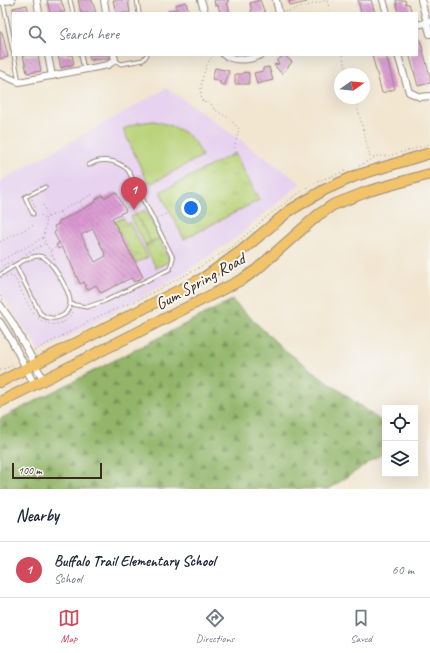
<!DOCTYPE html>
<html lang="en">
<head>
<meta charset="utf-8">
<style>
	:root { --surface:#fff; --page:#f2f2f3; --text:#1f2937; --muted:#747a83; --line:#e0e1e3; --accent:#d1495b }
	body { margin:0; font-family:Caveat,sans-serif; background:var(--page); color:var(--text) }
	.controls { position:absolute; right:12px; bottom:12px; display:grid; overflow:hidden; border-radius:0px; box-shadow:0 4px 16px #0002 }
	.controls button { width:36px; height:36px; display:grid; place-items:center; padding:0; border:0; border-bottom:1px solid var(--line); background:var(--surface); color:var(--text); font:20px sans-serif }
	.compass { position:absolute; left:334px; top:68px; width:36px; height:36px; border-radius:50%; background:var(--surface); box-shadow:0 4px 16px #0002; rotate:76deg }
	.scale { position:absolute; left:12px; bottom:10px; width:90px; box-sizing:border-box; padding-left:4px; border:2px solid #3b2a1e; border-top:0; font-size:11px; line-height:14px; white-space:nowrap; color:#3b2a1e; -webkit-text-stroke:3px #f6f6f2; paint-order:stroke }
	.you { position:absolute; left:191px; top:208px; width:14px; height:14px; margin:-10px; border:3px solid #fff; border-radius:50%; background:#1a73e8; box-shadow:0 0 0 6px #1a73e833 }
	.badge { display:grid; place-items:center; width:26px; height:26px; border-radius:50%; background:var(--accent); color:#fff; font-size:13px; font-weight:700 }
	.pin { position:absolute; translate:-50% -33px; filter:drop-shadow(0 1px 2px #0008) }
	.pin::after { content:''; position:absolute; top:21px; width:14px; height:12px; background:inherit; clip-path:polygon(0 0,100% 0,50% 100%) }
	.list { margin:0; padding:0; list-style:none }
	h2 { display:flex; justify-content:space-between; align-items:center; height:52px; margin:0; padding:0 16px; font-size:17px }
	h2 small { font-size:13px; font-weight:400; color:var(--muted) }
	.list li { display:grid; grid-template-columns:26px 1fr auto; gap:12px; align-items:center; box-sizing:border-box; height:56px; padding:0 16px; border-top:1px solid var(--line) }
	.list b { display:block; font-size:15px; white-space:nowrap }
	.list p { margin:0; font-size:13px; white-space:nowrap; color:var(--muted) }
	.list em { font-size:13px; font-style:normal; color:var(--muted) }
	.icon { flex:none; width:22px; height:22px; fill:none; stroke:currentColor; stroke-width:2; stroke-linecap:round; stroke-linejoin:round }
	.map { position:relative; flex:none; width:430px; height:489px; overflow:hidden }
	.search { position:absolute; background:var(--surface); box-shadow:0 4px 16px #0002; left:12px; right:12px; top:12px; height:44px; display:flex; align-items:center; gap:10px; box-sizing:border-box; padding:0 14px; border-radius:0px; color:var(--muted); font-size:15px }
	.sheet { height:108px; background:var(--surface) }
	nav { display:flex; justify-content:space-around; align-items:center; box-sizing:border-box; height:56px; border-top:1px solid var(--line); background:var(--surface); font-size:11px; color:var(--muted) }
	nav a { display:grid; justify-items:center; gap:2px }
	nav .on { color:var(--accent) }
	.map>svg:first-child { display:block }
</style>
</head>
<body>
<div class="map">
<svg width="430" height="489" viewBox="0 0 430 489">
	<defs>
		<pattern id="grass-tufts" width="24" height="20" patternUnits="userSpaceOnUse"><rect width="24" height="20" fill="#b9d379"/><path d="M3 7l-1-3M5 7V3M7 7l1-3M15 17l-1-3M17 17v-4M19 17l1-3" fill="none" stroke="#a0b568"/></pattern>
		<pattern id="forest-firs" width="22" height="20" patternUnits="userSpaceOnUse"><rect width="22" height="20" fill="#92b569"/><path d="M5 1l3.5 6h-7zM16 11l3.5 6h-7z" fill="#789356"/></pattern>
		<pattern id="building-back-hatch" width="6" height="6" patternUnits="userSpaceOnUse"><rect width="6" height="6" fill="#dc99d2"/><path d="M-1 5l2 2M0 0l6 6M5-1l2 2" fill="none" stroke="#b47daa"/></pattern>
	</defs>
	<rect width="100%" height="100%" fill="#f6f6f2"/>
	<filter id="ink" filterUnits="userSpaceOnUse"><feTurbulence type="fractalNoise" baseFrequency=".025" numOctaves="2"/><feDisplacementMap in="SourceGraphic" scale="8" xChannelSelector="R" yChannelSelector="G"/><feConvolveMatrix kernelMatrix="1 2 1 2 8 2 1 2 1" color-interpolation-filters="sRGB"/></filter>
	<filter id="wash" filterUnits="userSpaceOnUse"><feTurbulence type="fractalNoise" baseFrequency=".012" numOctaves="4" result="noise"/><feDisplacementMap in="SourceGraphic" scale="16" xChannelSelector="R" yChannelSelector="G"/><feGaussianBlur stdDeviation="0.9" result="paint"/><feColorMatrix in="noise" values="0 0 0 0 0 0 0 0 0 0 0 0 0 0 0 0 0 1.4 0 .05"/><feComposite in="paint" operator="in"/></filter>
	<g filter="url(#wash)">
		<rect width="100%" height="100%" fill="#f2e6d1"/>
		<path fill="#e7d2ef" d="M 167,88 L 301,183 L 237,237 L 178,277 L 41,352 L 0,293 L 0,181 Z"/>
		<g fill="url(#grass-tufts)" stroke="#7a7e4c">
			<path d="M 235,153 L 259,200 L 184,239 L 160,192 Z"/>
			<path d="M 136,214 L 151,241 L 145,245 L 131,217 Z"/>
			<path d="M 123,218 L 126,224 L 129,222 L 148,257 L 136,263 L 114,222 Z"/>
			<path d="M 159,239 L 170,261 L 156,268 L 145,246 Z"/>
		</g>
		<path fill="url(#forest-firs)" stroke="#667044" d="M 232,300 L 282,348 L 385,424 L 385,452 L 329,489 L 0,489 L 0,419 Z"/>
		<g fill="#b9d379" stroke="#7a7e4c">
			<path d="M 154,121 C 176,126 194,134 202,156 L 152,183 L 147,181 L 123,129 L 138,123 Z"/>
			<path d="M 145,210 L 160,238 L 151,242 L 136,214 Z"/>
		</g>
		<g id="blocks">
			<g fill="url(#building-back-hatch)" fill-rule="evenodd">
				<path d="M 47,0 L 61,0 L 65,12 L 50,13 Z"/>
				<path d="M 78,0 L 92,0 L 96,13 L 81,13 Z"/>
				<path d="M 113,0 L 128,0 L 130,13 L 116,13 Z"/>
				<path d="M 214,0 L 229,0 L 227,2 L 230,13 L 220,13 L 218,5 L 215,5 Z"/>
				<path d="M 260,0 L 265,13 L 250,13 L 252,11 L 250,3 Z"/>
				<path d="M 289,0 L 307,0 L 307,2 L 290,6 Z"/>
				<path d="M 358,0 L 371,0 L 375,13 L 361,13 Z"/>
				<path d="M 396,0 L 405,0 L 406,4 L 409,4 L 412,13 L 398,13 Z"/>
				<path d="M 186,2 L 189,13 L 168,13 L 168,11 L 177,9 L 176,5 Z"/>
				<path d="M 27,5 L 29,13 L 14,13 L 13,8 Z"/>
				<path d="M 0,32 L 2,32 L 8,57 L 0,59 Z"/>
				<path d="M 417,36 L 419,36 L 430,76 L 430,83 L 418,86 L 410,57 L 410,55 L 417,55 Z"/>
				<path d="M 23,55 L 38,55 L 41,71 L 27,73 Z"/>
				<path d="M 58,55 L 72,55 L 74,64 L 61,68 Z"/>
				<path d="M 89,55 L 110,55 L 110,58 L 90,60 Z"/>
				<path d="M 284,55 L 292,62 L 282,74 L 274,65 L 279,64 L 277,61 Z"/>
				<path d="M 372,55 L 386,55 L 395,89 L 382,93 Z"/>
				<path d="M 269,67 L 273,80 L 257,84 L 254,73 L 263,71 L 263,68 Z"/>
				<path d="M 215,68 L 229,71 L 225,85 L 220,84 L 220,81 L 212,79 Z"/>
				<path d="M 243,72 L 249,73 L 249,84 L 235,84 L 235,74 L 243,74 Z"/>
				<path d="M 116,192 L 126,211 L 112,218 L 143,277 L 134,282 L 131,278 L 101,293 L 96,285 L 87,290 L 84,282 L 80,284 L 68,257 L 62,247 L 58,249 L 56,245 L 59,243 L 54,233 L 56,231 L 54,226 L 59,224 L 58,222 L 96,202 L 95,200 L 103,195 L 104,198 ZM 93,229 L 106,256 L 95,262 L 81,235 Z"/>
			</g>
		</g>
	</g>
	<g filter="url(#ink)">
		<use href="#blocks" fill-opacity="0" stroke="#968878" stroke-width="1"/>
		<g fill="none" stroke-linecap="round" stroke-linejoin="round">
			<defs>
				<g id="service">
					<path d="M 70,0 L 73,13"/>
					<path d="M 137,0 L 139,13"/>
					<path d="M 3,2 L 13,51"/>
					<path d="M 14,55 L 19,82"/>
					<path d="M 81,55 L 84,69"/>
					<path d="M 115,60 L 121,64 L 143,60 L 147,55"/>
					<path d="M 33,214 L 25,197 L 45,187"/>
					<path d="M 0,275 C 10,268 27,256 39,256 C 50,256 68,289 70,300 C 71,305 68,310 65,314 C 56,320 48,320 40,313 L 16,266"/>
					<path d="M 70,304 L 87,307 L 105,301 L 170,269 L 173,258 L 128,170 C 117,160 101,157 89,165"/>
				</g>
				<g id="minor">
					<path d="M 37,0 L 39,13"/>
					<path d="M 104,0 L 106,13"/>
					<path d="M 201,0 L 205,13"/>
					<path d="M 276,0 L 279,13"/>
					<path d="M 383,0 L 387,13"/>
					<path d="M 421,0 L 430,34"/>
					<path d="M 0,2 L 12,0"/>
					<path d="M 417,25 L 430,22"/>
					<path d="M 48,55 L 52,76"/>
					<path d="M 224,55 C 235,61 249,61 261,55"/>
					<path d="M 398,55 L 409,92 L 420,97 L 430,96"/>
					<path d="M 0,74 L 19,82 L 108,65 L 115,60 L 114,55"/>
					<path d="M 0,305 L 12,322 L 43,379"/>
					<path d="M 0,322 L 12,341 L 34,384"/>
				</g>
				<g id="primary">
					<path d="M 0,382 L 205,277 L 240,252 L 289,211 L 324,190 L 355,176 L 430,153"/>
					<path d="M 0,402 L 243,279 L 256,270 L 318,215 L 333,205 L 369,191 L 430,174"/>
				</g>
			</defs>
			<use href="#service" stroke="#968878" stroke-width="5"/>
			<use href="#minor" stroke="#968878" stroke-width="8"/>
			<use href="#primary" stroke="#968878" stroke-width="12"/>
			<g stroke="#968878" stroke-width="1" stroke-dasharray="1 3" stroke-linecap="butt">
				<path d="M 327,1 L 331,13"/>
				<path d="M 285,12 L 327,0"/>
				<path d="M 214,55 C 205,62 197,91 203,102 L 211,103 L 214,109 L 231,120 L 239,129 L 234,149"/>
				<path d="M 342,55 L 348,74"/>
				<path d="M 355,98 L 370,157"/>
				<path d="M 359,166 L 377,156 L 389,156 L 430,144"/>
				<path d="M 136,177 L 144,173"/>
				<path d="M 32,199 L 36,209"/>
				<path d="M 80,202 L 83,208"/>
				<path d="M 43,205 L 48,217"/>
				<path d="M 126,208 L 139,202"/>
				<path d="M 38,212 L 45,220 L 46,225 L 43,238 L 56,262"/>
				<path d="M 60,212 L 63,219"/>
				<path d="M 157,218 L 166,214"/>
				<path d="M 45,219 L 93,194"/>
				<path d="M 0,242 L 34,225"/>
				<path d="M 51,250 L 57,247"/>
				<path d="M 26,254 L 46,243"/>
				<path d="M 0,261 L 43,238"/>
				<path d="M 0,267 L 14,260"/>
				<path d="M 6,277 L 12,276 L 15,279 C 25,295 33,328 57,324 C 65,323 69,319 73,311"/>
				<path d="M 0,296 L 3,300"/>
				<path d="M 34,351 L 99,316 L 138,300 L 195,270 L 232,247 L 269,215 L 305,189 L 314,183 L 345,171"/>
				<path d="M 0,370 L 15,365"/>
			</g>
			<use href="#service" stroke="#fff" stroke-width="3"/>
			<use href="#minor" stroke="#fff" stroke-width="6"/>
			<use href="#primary" stroke="#f1c36a" stroke-width="10"/>
		</g>
	</g>
	<g text-anchor="middle" stroke-width="4" stroke-linejoin="round" paint-order="stroke">
		<g font-size="17" fill="#3b2a1e" stroke="#f6f6f2">
			<text transform="translate(200 281) rotate(-29)" y="6">Gum Spring Road</text>
		</g>
	</g>
</svg>
<div class="controls">
<button><svg class="icon" aria-label="locate" viewBox="0 0 24 24"><circle cx="12" cy="12" r="6"/><path d="M12 2v4M12 18v4M2 12h4M18 12h4"/></svg></button>
<button><svg class="icon" aria-label="layers" viewBox="0 0 24 24"><path d="M12 4l9 5-9 5-9-5zM3 14l9 5 9-5"/></svg></button>
</div>
<svg class="compass" viewBox="-18 -18 36 36"><path d="M0-13l5 13h-10z" fill="#e53935"/><path d="M0 13l5-13h-10z" fill="#747a83"/></svg>
<div class="scale">100 m</div>
<div class="you"></div>
<div class="pin badge" style="left:134px;top:210px">1</div>
<div class="search"><svg class="icon" aria-label="search" viewBox="0 0 24 24"><circle cx="10" cy="10" r="6"/><path d="M15 15l6 6"/></svg>Search here</div>
</div>
<section class="sheet">
<h2>Nearby<small></small></h2>
<ul class="list">
<li><span class="badge">1</span><div><b>Buffalo Trail Elementary School</b><p>School</p></div><em>60 m</em></li>
</ul>
</section>
<nav>
<a class="on"><svg class="icon" aria-label="map" viewBox="0 0 24 24"><path d="M3 6l6-2 6 2 6-2v14l-6 2-6-2-6 2zM9 4v14M15 6v14"/></svg>Map</a>
<a><svg class="icon" aria-label="directions" viewBox="0 0 24 24"><path d="M12 3l9 9-9 9-9-9zM9 14v-3h6M13 9l2 2-2 2"/></svg>Directions</a>
<a><svg class="icon" aria-label="saved" viewBox="0 0 24 24"><path d="M7 4h10v16l-5-4-5 4z"/></svg>Saved</a>
</nav>
</body>
</html>
